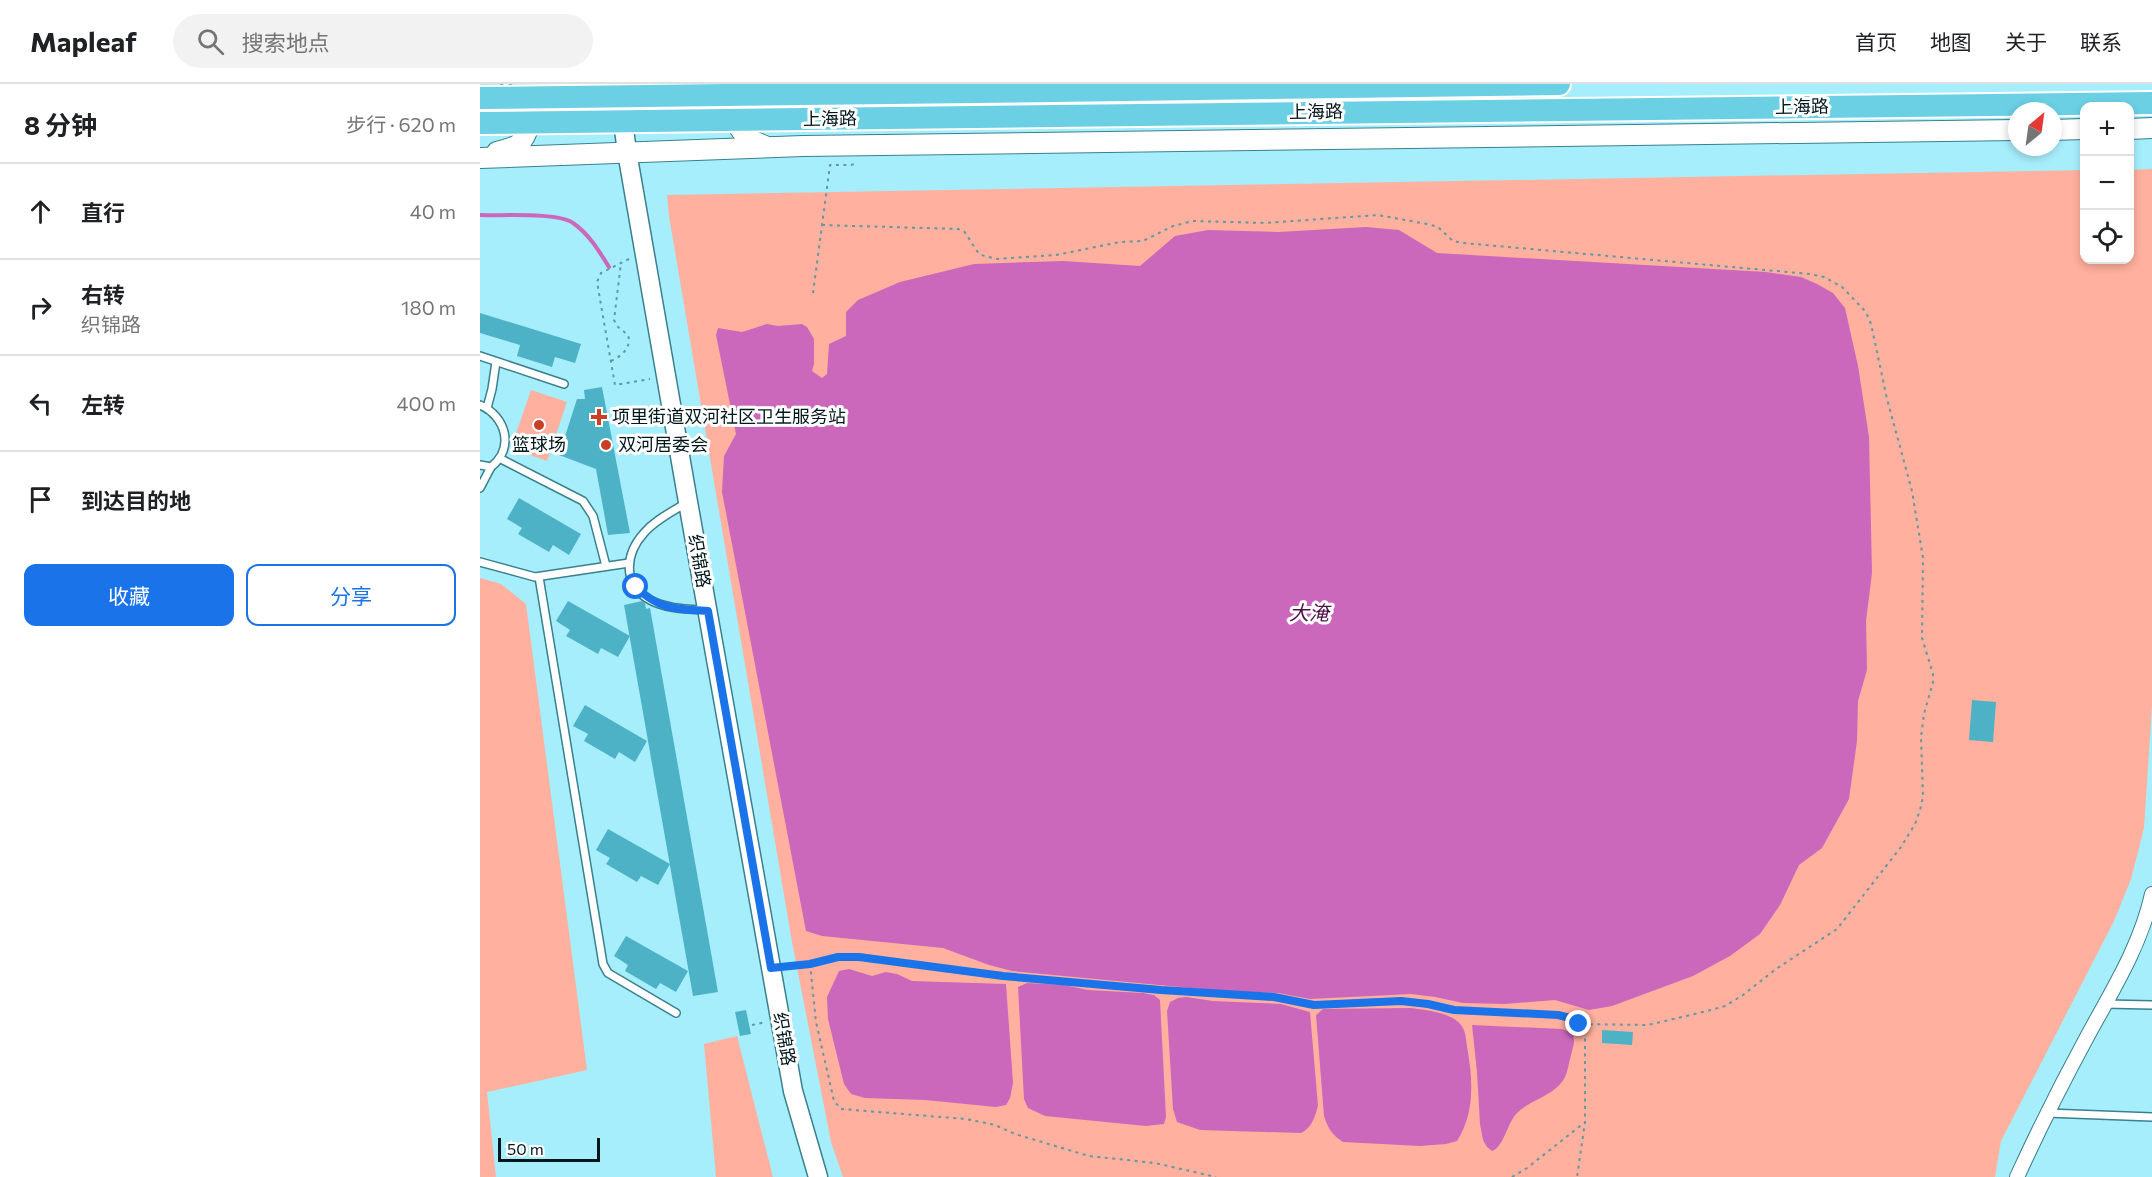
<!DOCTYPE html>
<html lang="zh">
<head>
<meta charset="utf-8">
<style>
	:root { --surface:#fff; --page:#f2f2f2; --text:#202124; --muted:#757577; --line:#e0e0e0; --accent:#1a73e8 }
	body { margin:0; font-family:Commissioner,"Noto Sans SC",sans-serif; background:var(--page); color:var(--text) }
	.controls { position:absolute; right:18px; top:18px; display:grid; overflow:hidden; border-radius:12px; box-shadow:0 3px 9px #0003 }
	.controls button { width:54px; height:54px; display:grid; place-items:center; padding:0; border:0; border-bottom:2px solid var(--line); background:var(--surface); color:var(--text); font:30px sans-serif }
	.compass { position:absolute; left:1528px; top:18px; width:54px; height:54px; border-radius:50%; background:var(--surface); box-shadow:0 3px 9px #0003; rotate:29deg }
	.scale { position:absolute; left:18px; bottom:15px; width:102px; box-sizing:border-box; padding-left:6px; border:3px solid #00171c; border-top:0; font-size:16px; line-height:21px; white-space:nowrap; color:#00171c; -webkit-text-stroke:4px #fff; paint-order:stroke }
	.stop { position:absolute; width:18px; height:18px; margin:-14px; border:4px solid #1a73e8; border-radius:50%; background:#fff }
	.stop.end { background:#1a73e8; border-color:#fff; box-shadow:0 2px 6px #0008 }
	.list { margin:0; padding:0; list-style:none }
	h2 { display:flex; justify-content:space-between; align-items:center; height:78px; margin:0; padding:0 24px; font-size:26px }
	h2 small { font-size:20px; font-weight:400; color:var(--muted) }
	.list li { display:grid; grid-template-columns:39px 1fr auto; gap:18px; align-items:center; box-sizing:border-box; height:96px; padding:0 24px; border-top:2px solid var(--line) }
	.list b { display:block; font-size:22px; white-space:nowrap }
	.list p { margin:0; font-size:20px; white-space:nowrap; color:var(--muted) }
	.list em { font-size:20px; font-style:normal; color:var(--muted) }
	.actions { display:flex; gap:12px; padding:18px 24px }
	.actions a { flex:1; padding:14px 0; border:2px solid var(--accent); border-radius:12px; text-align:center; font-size:21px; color:var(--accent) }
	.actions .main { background:var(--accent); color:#fff }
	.icon { flex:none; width:33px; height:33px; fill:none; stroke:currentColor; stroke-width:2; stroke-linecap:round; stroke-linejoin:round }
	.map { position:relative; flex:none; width:1672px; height:1093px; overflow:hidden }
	header { display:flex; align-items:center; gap:36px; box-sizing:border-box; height:84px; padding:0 30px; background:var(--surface); border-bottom:2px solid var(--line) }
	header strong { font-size:28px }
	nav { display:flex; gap:33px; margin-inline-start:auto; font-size:21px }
	.search { width:420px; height:54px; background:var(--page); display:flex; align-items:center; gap:15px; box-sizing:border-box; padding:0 21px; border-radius:33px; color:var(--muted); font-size:22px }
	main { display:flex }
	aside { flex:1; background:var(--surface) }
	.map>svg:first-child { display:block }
</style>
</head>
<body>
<header>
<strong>Mapleaf</strong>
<div class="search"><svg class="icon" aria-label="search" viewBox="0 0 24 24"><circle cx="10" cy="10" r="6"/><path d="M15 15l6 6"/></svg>搜索地点</div>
<nav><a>首页</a><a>地图</a><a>关于</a><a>联系</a></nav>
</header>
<main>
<aside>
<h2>8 分钟<small>步行 · 620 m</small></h2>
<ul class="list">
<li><svg class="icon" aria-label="ahead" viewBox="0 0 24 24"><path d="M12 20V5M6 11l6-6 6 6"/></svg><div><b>直行</b></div><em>40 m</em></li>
<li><svg class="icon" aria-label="right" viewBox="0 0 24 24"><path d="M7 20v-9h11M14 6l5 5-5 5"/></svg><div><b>右转</b><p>织锦路</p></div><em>180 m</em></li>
<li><svg class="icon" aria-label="left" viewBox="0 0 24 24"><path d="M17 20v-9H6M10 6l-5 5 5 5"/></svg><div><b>左转</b></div><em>400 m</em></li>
<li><svg class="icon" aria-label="arrive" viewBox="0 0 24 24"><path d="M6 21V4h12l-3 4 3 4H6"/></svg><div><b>到达目的地</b></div></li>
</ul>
<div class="actions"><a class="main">收藏</a><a>分享</a></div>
</aside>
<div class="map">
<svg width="1672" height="1093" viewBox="0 0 1672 1093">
	<rect width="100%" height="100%" fill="#a7eefd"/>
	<g fill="#ffb09e">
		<path d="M 1672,85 L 1672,622 L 1664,744 L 1651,795 L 1634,837 L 1521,1057 L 1515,1093 L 363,1093 L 351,1058 L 312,858 L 189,132 L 187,111 L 1604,86 L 1604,176 L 1650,176 L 1650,86 Z"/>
		<path d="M 51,306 L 87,318 L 67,377 L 31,364 Z"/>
		<path d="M 0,494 L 21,500 L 46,520 L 107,986 L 7,1008 L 16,1093 L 0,1093 Z"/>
		<path d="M 257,952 L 293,1093 L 236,1093 L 224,960 Z"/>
	</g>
	<g fill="#cb68bc">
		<path d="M 886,143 L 919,146 L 957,169 L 1286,188 L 1321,193 L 1337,200 L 1353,209 L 1365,224 L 1378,282 L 1389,353 L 1392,489 L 1386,537 L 1387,586 L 1378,617 L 1377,657 L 1369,715 L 1342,764 L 1319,781 L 1300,821 L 1280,850 L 1250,872 L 1213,892 L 1132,922 L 1109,926 L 1075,916 L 1025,920 L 983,919 L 955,913 L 931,910 L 830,915 L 798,909 L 753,908 L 532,887 L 509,881 L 463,864 L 342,852 L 326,847 L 242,408 L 244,372 L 256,350 L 236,251 L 238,244 L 262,248 L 287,240 L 298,242 L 322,240 L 327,243 L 334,255 L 334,280 L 332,287 L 342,294 L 347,290 L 349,260 L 366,252 L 366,228 L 378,216 L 420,198 L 494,180 L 583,177 L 660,182 L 695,152 L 728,146 L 798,148 Z"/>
		<path d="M 369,885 L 392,892 L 406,888 L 417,890 L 432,897 L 526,900 L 533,999 L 530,1014 L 526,1021 L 516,1023 L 445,1016 L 385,1014 L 371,1010 L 364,1000 L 348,935 L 347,913 L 359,887 Z"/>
		<path d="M 547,899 L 584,901 L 608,906 L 663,909 L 674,911 L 680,916 L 686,1033 L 684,1040 L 666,1042 L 565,1032 L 548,1024 L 544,1015 L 538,903 Z"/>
		<path d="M 706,913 L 733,917 L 801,920 L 830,928 L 838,1022 C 835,1032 832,1044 821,1049 L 720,1046 L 697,1038 L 693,1025 L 687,927 L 690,918 L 698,914 Z"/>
		<path d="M 930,924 C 945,926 971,928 981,941 C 986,947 986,956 987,963 C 993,995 995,1029 977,1057 L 966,1060 L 940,1062 L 863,1058 C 852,1051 848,1044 844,1032 L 836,931 L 843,925 Z"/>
		<path d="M 992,941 L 1082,945 L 1092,949 C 1096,957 1093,963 1091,971 C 1089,978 1088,987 1085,993 C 1075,1012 1051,1015 1037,1029 C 1027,1039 1024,1063 1012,1067 L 1007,1063 L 1003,1056 L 1000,1040 L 997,988 Z"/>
	</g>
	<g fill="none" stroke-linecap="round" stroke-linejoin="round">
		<path stroke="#cb68bc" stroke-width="4" d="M 0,131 C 21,132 78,128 93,139 C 109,150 119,167 129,183"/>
	</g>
	<g fill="#4db2c6">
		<path d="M 0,229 L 101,260 L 95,279 L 75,273 L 72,283 L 37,272 L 40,261 L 0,249 Z"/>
		<path d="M 122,303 L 150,449 L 128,451 L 116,385 L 79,371 L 97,315 L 105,315 L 104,306 Z"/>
		<path d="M 39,414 L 101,450 L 89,471 L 73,461 L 69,468 L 38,450 L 42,444 L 27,435 Z"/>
		<path d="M 88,517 L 150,552 L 138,573 L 121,564 L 118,570 L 86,552 L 90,546 L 76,537 Z"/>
		<path d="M 162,517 L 165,519 L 166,525 L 170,524 L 238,908 L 213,912 L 144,521 Z"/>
		<path d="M 1492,616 L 1516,618 L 1513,658 L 1489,656 Z"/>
		<path d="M 105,621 L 167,657 L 155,678 L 139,668 L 135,675 L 104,657 L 108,650 L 93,642 Z"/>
		<path d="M 128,745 L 190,780 L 178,801 L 161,792 L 157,798 L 126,780 L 130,774 L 116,766 Z"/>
		<path d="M 146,852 L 208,887 L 196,908 L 180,899 L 176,905 L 145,887 L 148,881 L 134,872 Z"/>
		<path d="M 266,926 L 271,950 L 260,952 L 255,928 Z"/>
		<path d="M 1122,946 L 1153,948 L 1152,961 L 1122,959 Z"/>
	</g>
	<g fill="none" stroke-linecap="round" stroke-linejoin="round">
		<defs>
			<g id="service">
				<path d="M 0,272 L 84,300"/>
				<path d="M 0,321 C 26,332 35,364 11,383 L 0,381"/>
				<path d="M 7,324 L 12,305 L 16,278"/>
				<path d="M 21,375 L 103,417 L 113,432 L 126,482"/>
				<path d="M 0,404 L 11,383"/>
				<path d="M 206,419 C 192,428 175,436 164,449 C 145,470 142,501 170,516 C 187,525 206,525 225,526"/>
				<path d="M 0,478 L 55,493 L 149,479"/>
				<path d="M 59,493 L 123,880 L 128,889 L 196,929"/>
				<path d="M 1625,920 L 1672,921"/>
				<path d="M 1567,1029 L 1672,1033"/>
			</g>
			<path id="minor" d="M 1537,1093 C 1559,1045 1582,999 1607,953 C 1632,907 1661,861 1672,810"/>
			<path id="tertiary" d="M 138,0 L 147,68 L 208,418 L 313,1007 L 338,1093"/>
			<g id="secondary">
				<path d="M 265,0 C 250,15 251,37 266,52 C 271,57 281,60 287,63"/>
				<path d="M 1650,45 L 1672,44"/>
				<path d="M 1573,46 L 1604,45"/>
				<path d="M 17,68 C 40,62 41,62 50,40 L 44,21 L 26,10"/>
				<path d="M 0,74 L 323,62 L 1537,46"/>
			</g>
			<g id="trunk">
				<path d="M 574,7 L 1079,0"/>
				<path d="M 575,32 L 1672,19"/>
			</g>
		</defs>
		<use href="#service" stroke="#3a808e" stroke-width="10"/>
		<use href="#minor" stroke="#3a808e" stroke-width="16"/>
		<use href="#tertiary" stroke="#3a808e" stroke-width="21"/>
		<use href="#secondary" stroke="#3a808e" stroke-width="22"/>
		<use href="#trunk" stroke="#fff" stroke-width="26"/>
		<g stroke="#6397a2" stroke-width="2" stroke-dasharray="3 4.5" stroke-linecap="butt">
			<path d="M 342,141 L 478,145 L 484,147 L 497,167 L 501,171 L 517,175 L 576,171 L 640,158 L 663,157 L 693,142 L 713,137 L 785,139 L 898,131 L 947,140 L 958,143 L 973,157 L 983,159 L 1330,190 L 1344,193 L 1362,203 L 1386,228 L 1391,240 L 1407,315 L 1432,407 L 1443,474 L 1442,554 L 1453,590 L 1453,598 L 1444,630 L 1441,653 L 1443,713 L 1440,726 L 1435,740 L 1421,763 L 1357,845 L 1296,885 L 1263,911 L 1245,922 L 1227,927 L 1168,941 L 1099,940"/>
			<path d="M 149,175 L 121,189 L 117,198 L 135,301 L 170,295"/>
			<path d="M 333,209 L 350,81 L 371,81 L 377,79"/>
			<path d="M 131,277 C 142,272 152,263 148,251 L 138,243 L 134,236 L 141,179"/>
			<path d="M 330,880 L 336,938 L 354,1017 L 361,1025 L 486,1035 L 515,1041 L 535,1050 L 609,1072 L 675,1079 L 736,1093"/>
			<path d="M 306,882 C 331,880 354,873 379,873 L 523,893 L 681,906 L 794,913 L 834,921 L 921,917 L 948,920 L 973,926 L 1078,931 L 1094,935 L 1105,945 L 1105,1038 L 1097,1093"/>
			<path d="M 272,941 L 286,938"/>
			<path d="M 1032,1093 L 1047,1084 L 1104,1039"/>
		</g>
		<use href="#service" stroke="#fff" stroke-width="7"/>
		<use href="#minor" stroke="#fff" stroke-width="14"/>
		<use href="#tertiary" stroke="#fff" stroke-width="18"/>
		<use href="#secondary" stroke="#fff" stroke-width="20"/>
		<use href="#trunk" stroke="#6bd0e4" stroke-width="22"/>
		<defs>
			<g id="trunk-bridge">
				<path d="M 0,14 L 574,7"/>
				<path d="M 0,39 L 575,32"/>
			</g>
		</defs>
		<use href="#trunk-bridge" stroke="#fff" stroke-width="26" stroke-linecap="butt"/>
		<use href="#trunk-bridge" stroke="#6bd0e4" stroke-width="22"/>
	</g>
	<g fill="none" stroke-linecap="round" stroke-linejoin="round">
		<path stroke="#1a73e8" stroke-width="8" d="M 156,503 C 179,526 197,525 228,527 L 291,884 L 330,880 L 358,873 L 379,873 L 523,892 L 681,906 L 794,913 L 834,921 L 921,917 L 948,920 L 974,926 L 1078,931 L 1094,935 L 1099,940"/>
	</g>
	<g fill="#ca3f23" stroke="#fff" stroke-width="2">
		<path d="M116 324h6v6h6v6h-6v6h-6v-6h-6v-6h6z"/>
		<circle cx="59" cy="341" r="6"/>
		<circle cx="126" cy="361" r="6"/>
	</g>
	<g text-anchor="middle" stroke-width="6" stroke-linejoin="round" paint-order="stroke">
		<g font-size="18" fill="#00171c" stroke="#fff">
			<text transform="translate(1322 23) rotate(-1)" y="6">上海路</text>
			<text transform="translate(836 28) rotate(-1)" y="6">上海路</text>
			<text transform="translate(350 35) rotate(-1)" y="6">上海路</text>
			<text transform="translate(219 477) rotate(80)" y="6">织锦路</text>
			<text transform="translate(304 955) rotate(80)" y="6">织锦路</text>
		</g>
		<g font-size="18" fill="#00171c" stroke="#fff" text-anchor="start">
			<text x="132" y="339">项里街道双河社区卫生服务站</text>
			<text x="59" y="367" text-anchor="middle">篮球场</text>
			<text x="138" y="367">双河居委会</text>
		</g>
		<g font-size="20" font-style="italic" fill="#4f1048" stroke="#fff">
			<text x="829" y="536">大淹</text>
		</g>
	</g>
</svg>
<div class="controls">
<button>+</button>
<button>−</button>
<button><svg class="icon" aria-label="locate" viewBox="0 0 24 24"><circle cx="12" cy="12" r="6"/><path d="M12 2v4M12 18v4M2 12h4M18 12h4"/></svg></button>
</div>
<svg class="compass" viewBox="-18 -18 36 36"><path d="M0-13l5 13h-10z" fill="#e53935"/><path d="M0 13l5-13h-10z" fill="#757577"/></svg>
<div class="scale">50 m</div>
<div class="stop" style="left:156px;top:503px"></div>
<div class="stop end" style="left:1099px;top:940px"></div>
</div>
</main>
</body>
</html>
